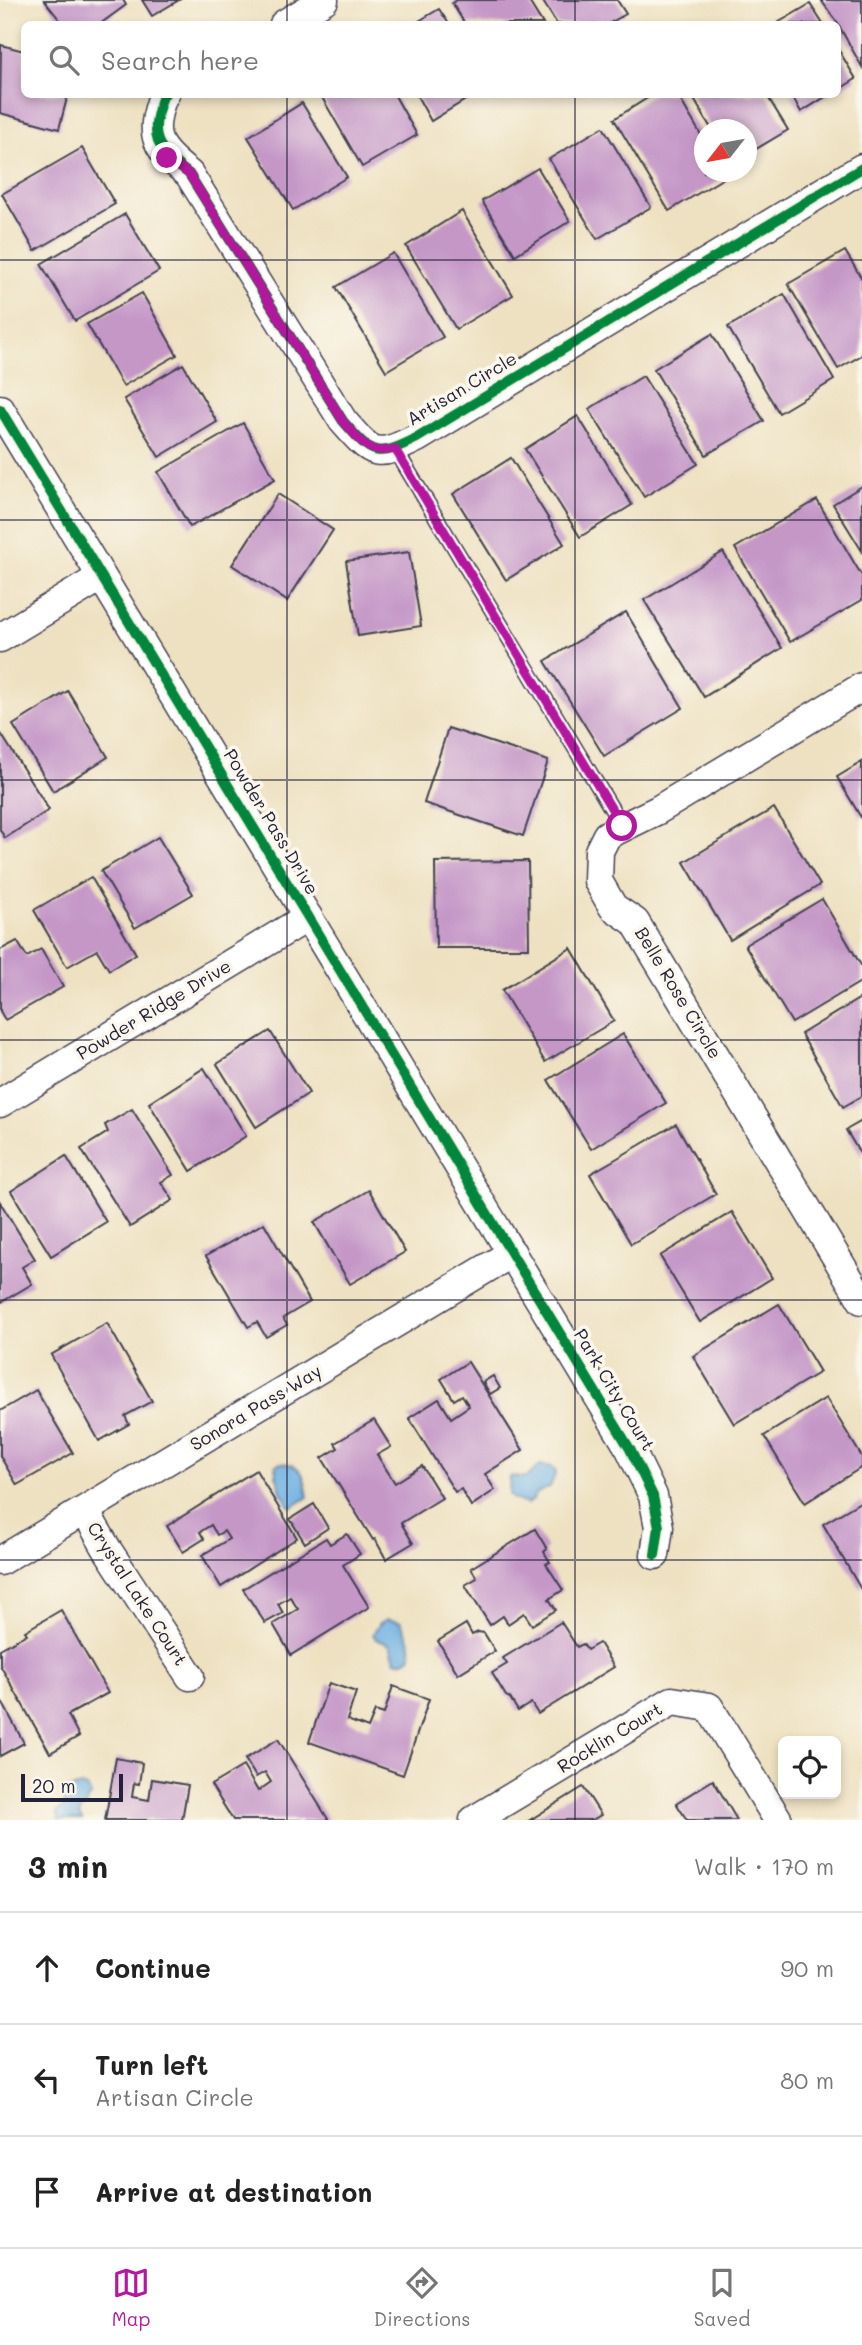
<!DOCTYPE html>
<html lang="en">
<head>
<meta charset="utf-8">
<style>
	:root { --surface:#fff; --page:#f2f2f2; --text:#222; --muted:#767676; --line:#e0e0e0; --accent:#b5179e }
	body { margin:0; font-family:Mali,sans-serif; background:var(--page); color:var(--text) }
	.controls { position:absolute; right:21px; bottom:21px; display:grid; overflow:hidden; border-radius:10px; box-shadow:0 4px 10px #0003 }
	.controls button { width:63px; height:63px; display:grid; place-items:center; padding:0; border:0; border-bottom:2px solid var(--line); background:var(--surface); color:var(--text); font:35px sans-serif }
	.compass { position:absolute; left:694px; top:119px; width:63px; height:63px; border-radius:50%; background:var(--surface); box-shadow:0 4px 10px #0003; rotate:239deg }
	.scale { position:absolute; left:21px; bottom:18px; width:102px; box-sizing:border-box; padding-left:7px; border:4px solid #22223b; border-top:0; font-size:19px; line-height:24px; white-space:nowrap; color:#22223b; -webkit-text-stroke:5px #fbf7ec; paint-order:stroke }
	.stop { position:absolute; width:21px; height:21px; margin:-16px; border:5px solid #b5179e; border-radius:50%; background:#fff }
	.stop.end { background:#b5179e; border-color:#fff; box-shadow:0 2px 7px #0008 }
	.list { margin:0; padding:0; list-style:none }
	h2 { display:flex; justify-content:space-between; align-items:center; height:91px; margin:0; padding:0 28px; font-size:30px }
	h2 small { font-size:23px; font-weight:400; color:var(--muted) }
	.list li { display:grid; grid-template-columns:46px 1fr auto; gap:21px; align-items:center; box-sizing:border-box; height:112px; padding:0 28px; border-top:2px solid var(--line) }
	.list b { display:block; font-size:26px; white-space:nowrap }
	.list p { margin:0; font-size:23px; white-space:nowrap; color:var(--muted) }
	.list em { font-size:23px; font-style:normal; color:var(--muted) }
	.icon { flex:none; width:38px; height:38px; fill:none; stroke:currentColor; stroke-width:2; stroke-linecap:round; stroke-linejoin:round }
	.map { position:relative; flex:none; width:862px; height:1820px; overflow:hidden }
	.search { position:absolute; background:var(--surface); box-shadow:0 4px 10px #0003; left:21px; right:21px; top:21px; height:77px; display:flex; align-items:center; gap:18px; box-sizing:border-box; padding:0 24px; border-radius:10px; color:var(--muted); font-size:26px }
	.sheet { height:427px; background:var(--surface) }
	nav { display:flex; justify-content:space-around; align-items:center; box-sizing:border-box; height:98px; border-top:2px solid var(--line); background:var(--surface); font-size:19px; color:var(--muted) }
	nav a { display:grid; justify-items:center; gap:4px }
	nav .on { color:var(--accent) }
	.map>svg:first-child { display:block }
</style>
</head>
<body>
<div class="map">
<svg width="862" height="1820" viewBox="0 0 862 1820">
	<rect width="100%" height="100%" fill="#fbf7ec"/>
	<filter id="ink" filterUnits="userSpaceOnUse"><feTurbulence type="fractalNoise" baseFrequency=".0143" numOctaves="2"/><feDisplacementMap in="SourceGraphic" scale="14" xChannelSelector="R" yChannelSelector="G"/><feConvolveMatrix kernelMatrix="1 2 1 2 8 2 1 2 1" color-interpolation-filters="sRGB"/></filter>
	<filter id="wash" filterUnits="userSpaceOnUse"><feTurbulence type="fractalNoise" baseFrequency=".00686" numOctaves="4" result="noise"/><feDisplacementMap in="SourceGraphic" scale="28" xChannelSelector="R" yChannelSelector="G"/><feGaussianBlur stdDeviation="1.57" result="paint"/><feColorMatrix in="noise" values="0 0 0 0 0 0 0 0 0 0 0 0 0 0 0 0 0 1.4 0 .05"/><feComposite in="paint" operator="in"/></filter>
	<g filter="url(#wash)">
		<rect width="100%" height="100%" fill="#eee1c1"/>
		<g fill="#6cafe1" stroke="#47688e" stroke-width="2">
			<path d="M 280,1463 C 304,1464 305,1478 308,1497 L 292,1507 L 289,1506 C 287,1501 285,1498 282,1494 C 278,1487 281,1482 276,1476 L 276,1465 Z"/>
			<path d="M 540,1465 L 553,1467 L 556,1472 L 550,1487 L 537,1493 L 532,1501 L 527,1504 L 513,1499 L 509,1495 L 510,1477 L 513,1476 C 534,1479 525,1477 540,1465 Z"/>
			<path d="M 387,1619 L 401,1622 L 411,1644 L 411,1656 C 406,1662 402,1662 395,1660 L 390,1645 L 376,1639 L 373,1634 L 380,1623 Z"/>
			<path d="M 81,1786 L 88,1789 L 91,1796 L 87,1799 L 87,1806 L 82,1809 L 79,1815 L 82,1820 L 59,1820 L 57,1812 L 65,1805 L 63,1797 L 66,1790 Z"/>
		</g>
		<g id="blocks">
			<g fill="#c497c7">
				<path d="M 44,0 L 123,0 L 126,5 L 100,24 L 63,24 Z"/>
				<path d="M 142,0 L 179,0 L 152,16 Z"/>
				<path d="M 457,0 L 528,0 L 543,24 L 465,24 L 452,3 Z"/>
				<path d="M 542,0 L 617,0 L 626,14 L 608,24 L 557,24 Z"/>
				<path d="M 821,0 L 862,0 L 862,67 L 838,24 Z"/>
				<path d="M 810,4 L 823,24 L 776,24 Z"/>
				<path d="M 439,9 L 449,24 L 414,24 Z"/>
				<path d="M 1,45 L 24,51 L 24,94 L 68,94 L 59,129 L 0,113 Z"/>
				<path d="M 838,49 L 856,79 L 838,90 Z"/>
				<path d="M 320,94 L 394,94 L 417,135 L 362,167 Z"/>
				<path d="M 416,94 L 475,94 L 431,121 Z"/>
				<path d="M 654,94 L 677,94 L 704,140 L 704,172 L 724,172 L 727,176 L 669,211 L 614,119 Z"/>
				<path d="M 691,94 L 766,94 L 788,130 L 746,155 L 746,130 L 712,130 Z"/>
				<path d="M 791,94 L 830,94 L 801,112 Z"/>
				<path d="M 302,103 L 347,177 L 293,210 L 248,137 Z"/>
				<path d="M 603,127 L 651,207 L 597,239 L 549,159 Z"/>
				<path d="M 82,148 L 115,204 L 35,251 L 2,194 Z"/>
				<path d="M 538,168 L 570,221 L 515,255 L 482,201 Z"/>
				<path d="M 462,211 L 513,295 L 456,329 L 406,246 Z"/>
				<path d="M 125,214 L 159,271 L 75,321 L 41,264 Z"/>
				<path d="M 845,251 L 862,279 L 862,355 L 838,369 L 788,284 Z"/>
				<path d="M 393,253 L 443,337 L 386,371 L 336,287 Z"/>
				<path d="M 142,293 L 177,355 L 123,386 L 87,324 Z"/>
				<path d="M 784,294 L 834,380 L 779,413 L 728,327 Z"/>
				<path d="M 712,334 L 764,421 L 706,455 L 654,369 Z"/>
				<path d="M 183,364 L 217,422 L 159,457 L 124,399 Z"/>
				<path d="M 643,376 L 698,464 L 644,497 L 589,409 Z"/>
				<path d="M 578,416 L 632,505 L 580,537 L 525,449 Z"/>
				<path d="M 243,423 L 275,479 L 190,527 L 158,472 Z"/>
				<path d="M 511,458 L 564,544 L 506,580 L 453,494 Z"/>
				<path d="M 862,486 L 862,551 L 833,504 Z"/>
				<path d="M 278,494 L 333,530 L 287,601 L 232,565 Z"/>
				<path d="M 817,500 L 862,576 L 862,600 L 790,642 L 735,548 Z"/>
				<path d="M 409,552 L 421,626 L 358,636 L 346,561 Z"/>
				<path d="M 723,552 L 782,648 L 704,697 L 644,600 Z"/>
				<path d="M 626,612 L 683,708 L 604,756 L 545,661 Z"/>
				<path d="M 68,691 L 108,757 L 53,791 L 13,725 Z"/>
				<path d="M 448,728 L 548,761 L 523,836 L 424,803 Z"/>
				<path d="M 0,732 L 49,810 L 5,838 L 0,830 Z"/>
				<path d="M 862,762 L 862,819 L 837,777 Z"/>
				<path d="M 774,808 L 820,885 L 730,940 L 684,862 Z"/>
				<path d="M 158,837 L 193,894 L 135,928 L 101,871 Z"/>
				<path d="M 528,861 L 529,948 L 436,948 L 435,862 Z"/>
				<path d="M 91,877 L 136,954 L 109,970 L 97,950 L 67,967 L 34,910 Z"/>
				<path d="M 822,899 L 862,967 L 862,981 L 792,1023 L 745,945 Z"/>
				<path d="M 17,941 L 27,957 L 41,949 L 63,987 L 5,1020 L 0,1011 L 0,950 Z"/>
				<path d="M 571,948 L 614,1021 L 545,1062 L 502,990 Z"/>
				<path d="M 862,997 L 862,1096 L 843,1107 L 801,1034 Z"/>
				<path d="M 270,1031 L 309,1093 L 256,1127 L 217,1064 Z"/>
				<path d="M 623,1034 L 666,1103 L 591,1149 L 548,1080 Z"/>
				<path d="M 204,1068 L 246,1136 L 191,1171 L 149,1103 Z"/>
				<path d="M 132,1109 L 173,1175 L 161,1182 L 173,1200 L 130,1227 L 81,1149 L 108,1132 L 105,1125 Z"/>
				<path d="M 862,1121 L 862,1157 L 846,1130 Z"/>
				<path d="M 676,1124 L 716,1194 L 631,1244 L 590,1174 Z"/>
				<path d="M 66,1156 L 106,1222 L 51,1256 L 11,1191 Z"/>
				<path d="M 369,1190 L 405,1252 L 350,1284 L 314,1222 Z"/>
				<path d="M 0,1202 L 35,1259 L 22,1267 L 32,1284 L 0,1303 Z"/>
				<path d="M 732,1212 L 772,1278 L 700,1322 L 660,1256 Z"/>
				<path d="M 264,1223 L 310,1302 L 283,1318 L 287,1325 L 266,1337 L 257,1322 L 248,1327 L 206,1256 Z"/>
				<path d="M 779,1304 L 820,1372 L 734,1424 L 693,1356 Z"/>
				<path d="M 107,1323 L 152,1401 L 125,1416 L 129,1424 L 99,1441 L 51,1355 Z"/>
				<path d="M 468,1362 L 523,1450 L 485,1474 L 495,1490 L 471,1506 L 461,1489 L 455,1492 L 409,1418 L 439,1399 L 451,1418 L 469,1406 L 462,1395 L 454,1400 L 441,1379 Z"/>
				<path d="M 493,1376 L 500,1388 L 490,1394 L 483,1382 Z"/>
				<path d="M 36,1390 L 73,1453 L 17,1485 L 0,1456 L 0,1411 Z"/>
				<path d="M 826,1398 L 862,1457 L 862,1467 L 805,1503 L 764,1436 Z"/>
				<path d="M 374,1420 L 391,1447 L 377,1455 L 395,1483 L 422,1466 L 442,1498 L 401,1523 L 413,1543 L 386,1559 L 375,1539 L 373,1540 L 322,1458 L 338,1448 L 335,1443 Z"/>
				<path d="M 256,1470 L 297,1538 L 221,1587 L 202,1555 L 229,1539 L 224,1531 L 217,1535 L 211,1525 L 200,1532 L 204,1539 L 183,1552 L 167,1526 Z"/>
				<path d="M 862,1501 L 862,1591 L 823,1524 Z"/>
				<path d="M 314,1504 L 328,1528 L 305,1543 L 290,1519 Z"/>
				<path d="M 535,1529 L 547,1549 L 544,1552 L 550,1562 L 546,1564 L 563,1590 L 549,1599 L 556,1610 L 532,1625 L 524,1613 L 508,1624 L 503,1616 L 490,1625 L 465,1585 L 477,1578 L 471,1568 Z"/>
				<path d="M 347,1534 L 360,1554 L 343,1565 L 369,1607 L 291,1655 L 273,1624 L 298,1609 L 290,1597 L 278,1604 L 283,1613 L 265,1623 L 243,1589 L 326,1538 L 330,1544 Z"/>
				<path d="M 61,1610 L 108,1693 L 68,1715 L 79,1736 L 50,1753 L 0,1665 L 0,1649 L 27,1634 L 25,1631 Z"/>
				<path d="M 561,1622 L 577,1647 L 583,1644 L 587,1650 L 599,1643 L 614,1667 L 538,1714 L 531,1703 L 518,1711 L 510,1698 L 506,1696 L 492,1673 L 507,1664 L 503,1658 Z"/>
				<path d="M 466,1624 L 472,1635 L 478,1632 L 484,1633 L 495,1651 L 458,1674 L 438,1641 Z"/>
				<path d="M 329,1683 L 356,1692 L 347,1720 L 368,1728 L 375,1711 L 384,1714 L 393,1686 L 429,1699 L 403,1775 L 309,1742 Z"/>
				<path d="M 0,1698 L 24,1743 L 0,1756 Z"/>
				<path d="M 278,1739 L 328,1819 L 326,1820 L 233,1820 L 211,1785 L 243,1766 L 258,1791 L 271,1782 L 265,1772 L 256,1777 L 245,1759 Z"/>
				<path d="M 116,1758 L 142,1763 L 139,1784 L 134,1783 L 132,1797 L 149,1800 L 152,1779 L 188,1785 L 182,1820 L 105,1820 Z"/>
				<path d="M 713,1780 L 737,1820 L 687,1820 L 676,1803 Z"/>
				<path d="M 583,1787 L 601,1815 L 592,1820 L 530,1820 Z"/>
			</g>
		</g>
	</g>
	<g filter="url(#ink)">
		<use href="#blocks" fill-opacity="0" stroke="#413f4f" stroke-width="2"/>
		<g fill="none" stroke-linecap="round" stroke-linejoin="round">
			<defs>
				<path id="service" d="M 395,449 L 622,826"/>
				<g id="minor">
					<path d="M 284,24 L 324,0"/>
					<path d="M 165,94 L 163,96 C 148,137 156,148 189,174 L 343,421 C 373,455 375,459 417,438 L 862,168"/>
					<path d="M 0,409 L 630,1449 L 653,1496 L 659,1527 L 655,1555"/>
					<path d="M 0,638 L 101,577"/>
					<path d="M 862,687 L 658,810 L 607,835 L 599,851 L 598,881 L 613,907 L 635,922 L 862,1300"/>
					<path d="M 0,1103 L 308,917"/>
					<path d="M 85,1511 L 107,1549 L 190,1676"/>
					<path d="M 0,1561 L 512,1253"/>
					<path d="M 474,1820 L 672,1701 L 709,1707 L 778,1820"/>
				</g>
			</defs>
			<use href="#service" stroke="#413f4f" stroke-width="17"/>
			<use href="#minor" stroke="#413f4f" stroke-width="31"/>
			<use href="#service" stroke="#fff" stroke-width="14"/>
			<use href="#minor" stroke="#fff" stroke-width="28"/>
			<defs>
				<g id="cycleway">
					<path d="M 165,94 L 163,96 C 148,137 156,148 189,174 L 343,421 C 373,455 375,459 417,438 L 862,168"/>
					<path d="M 0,409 L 630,1449 L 653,1496 L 659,1527 L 655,1555"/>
				</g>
			</defs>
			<use href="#cycleway" stroke="#fbf7ec" stroke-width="15"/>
			<use href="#cycleway" stroke="#00873e" stroke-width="10"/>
		</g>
	</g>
	<g fill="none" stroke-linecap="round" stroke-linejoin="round" filter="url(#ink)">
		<path stroke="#b5179e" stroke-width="9" d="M 167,158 L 189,174 L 343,421 C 360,440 367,456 395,449 L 622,826"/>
	</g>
	<path fill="none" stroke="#22223b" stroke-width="2" stroke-opacity="0.55" d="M 287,0 L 287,24M 575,0 L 575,24M 287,94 L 287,1820M 575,94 L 575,1820M 0,260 L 862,260M 0,520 L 862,520M 0,780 L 862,780M 0,1040 L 862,1040M 0,1300 L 862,1300M 0,1560 L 862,1560"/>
	<g text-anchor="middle" stroke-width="7" stroke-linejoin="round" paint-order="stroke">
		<g font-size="18" fill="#22223b" stroke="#fbf7ec">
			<text transform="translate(462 389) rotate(-31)" y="6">Artisan Circle</text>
			<text transform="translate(271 822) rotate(59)" y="6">Powder Pass Drive</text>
			<text transform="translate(678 993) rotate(59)" y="6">Belle Rose Circle</text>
			<text transform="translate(154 1010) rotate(-31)" y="6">Powder Ridge Drive</text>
			<text transform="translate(614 1390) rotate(59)" y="6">Park City Court</text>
			<text transform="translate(256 1408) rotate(-31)" y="6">Sonora Pass Way</text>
			<text transform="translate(137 1594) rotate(57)" y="6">Crystal Lake Court</text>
			<text transform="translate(610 1738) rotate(-31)" y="6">Rocklin Court</text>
		</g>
	</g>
</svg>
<div class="controls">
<button><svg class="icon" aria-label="locate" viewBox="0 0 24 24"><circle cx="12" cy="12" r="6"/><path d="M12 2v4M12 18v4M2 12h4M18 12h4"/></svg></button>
</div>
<svg class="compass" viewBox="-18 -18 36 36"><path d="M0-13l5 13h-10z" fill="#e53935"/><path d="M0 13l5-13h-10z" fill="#767676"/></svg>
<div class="scale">20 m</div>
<div class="stop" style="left:622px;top:826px"></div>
<div class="stop end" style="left:167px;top:158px"></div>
<div class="search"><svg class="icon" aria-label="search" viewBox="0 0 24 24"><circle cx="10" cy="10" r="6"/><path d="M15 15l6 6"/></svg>Search here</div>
</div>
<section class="sheet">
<h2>3 min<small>Walk · 170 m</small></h2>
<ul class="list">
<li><svg class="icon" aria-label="ahead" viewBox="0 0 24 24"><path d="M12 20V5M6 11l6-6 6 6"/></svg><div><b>Continue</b></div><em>90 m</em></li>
<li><svg class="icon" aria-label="left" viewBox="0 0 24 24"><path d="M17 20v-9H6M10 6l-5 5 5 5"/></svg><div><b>Turn left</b><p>Artisan Circle</p></div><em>80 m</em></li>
<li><svg class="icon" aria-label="arrive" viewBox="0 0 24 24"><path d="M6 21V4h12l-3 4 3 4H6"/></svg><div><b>Arrive at destination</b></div></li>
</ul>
</section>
<nav>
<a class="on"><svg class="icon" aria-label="map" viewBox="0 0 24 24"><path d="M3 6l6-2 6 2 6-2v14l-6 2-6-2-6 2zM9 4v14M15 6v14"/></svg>Map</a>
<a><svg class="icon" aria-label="directions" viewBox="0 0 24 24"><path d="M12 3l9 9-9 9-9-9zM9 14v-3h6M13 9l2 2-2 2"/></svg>Directions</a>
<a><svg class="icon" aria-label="saved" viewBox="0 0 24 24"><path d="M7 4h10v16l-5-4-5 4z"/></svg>Saved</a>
</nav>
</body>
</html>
